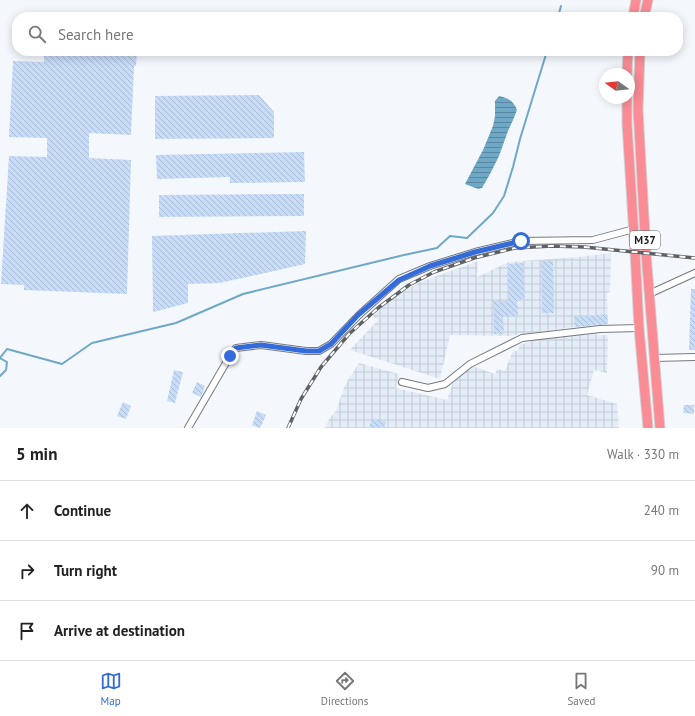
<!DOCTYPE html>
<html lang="en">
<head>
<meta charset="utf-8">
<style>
	:root { --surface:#fff; --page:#f2f2f2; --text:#222; --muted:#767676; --line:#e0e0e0; --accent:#336bda }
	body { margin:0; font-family:"PT Sans",sans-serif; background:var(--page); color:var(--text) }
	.compass { position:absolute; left:599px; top:68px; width:36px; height:36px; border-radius:50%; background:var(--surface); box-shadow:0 2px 10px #0003; rotate:285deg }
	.stop { position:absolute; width:12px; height:12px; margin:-9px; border:3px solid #336bda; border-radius:50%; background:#fff }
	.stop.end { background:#336bda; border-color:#fff; box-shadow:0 1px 4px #0008 }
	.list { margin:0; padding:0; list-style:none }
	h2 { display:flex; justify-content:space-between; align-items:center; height:52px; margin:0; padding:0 16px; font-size:17px }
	h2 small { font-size:13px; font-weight:400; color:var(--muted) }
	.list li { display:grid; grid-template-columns:26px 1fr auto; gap:12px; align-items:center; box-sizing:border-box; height:60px; padding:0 16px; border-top:1px solid var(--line) }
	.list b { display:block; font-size:15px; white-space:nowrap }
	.list em { font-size:13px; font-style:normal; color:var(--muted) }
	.icon { flex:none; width:22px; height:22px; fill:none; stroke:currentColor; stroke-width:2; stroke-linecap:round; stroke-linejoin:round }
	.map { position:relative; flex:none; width:695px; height:428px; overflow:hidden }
	.search { position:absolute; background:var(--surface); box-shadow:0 2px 10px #0003; left:12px; right:12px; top:12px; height:44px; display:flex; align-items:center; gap:10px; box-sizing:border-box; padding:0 14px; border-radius:16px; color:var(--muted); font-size:15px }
	.sheet { height:232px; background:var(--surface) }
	nav { display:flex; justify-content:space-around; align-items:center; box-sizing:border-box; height:56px; border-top:1px solid var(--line); background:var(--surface); font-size:11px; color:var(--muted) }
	nav a { display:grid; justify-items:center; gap:2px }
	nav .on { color:var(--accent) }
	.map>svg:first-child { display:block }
</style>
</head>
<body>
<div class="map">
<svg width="695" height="428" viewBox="0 0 695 428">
	<defs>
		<pattern id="industrial-grid" width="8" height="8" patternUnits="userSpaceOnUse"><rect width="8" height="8" fill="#e3ecf7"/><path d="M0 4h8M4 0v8" fill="none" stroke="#c2cad3"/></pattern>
		<pattern id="water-rules" width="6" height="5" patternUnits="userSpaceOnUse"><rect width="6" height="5" fill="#6fa8c7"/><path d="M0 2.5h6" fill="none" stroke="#5b88a1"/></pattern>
		<pattern id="building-back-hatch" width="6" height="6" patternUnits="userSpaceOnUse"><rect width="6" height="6" fill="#c6dcf8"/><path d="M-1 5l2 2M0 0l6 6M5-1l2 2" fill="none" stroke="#aabcd4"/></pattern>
	</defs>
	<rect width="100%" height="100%" fill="#f4f8fd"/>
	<g fill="url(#industrial-grid)">
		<path d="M 611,253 L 610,292 L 607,293 L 608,324 L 575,327 L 508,336 L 450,335 L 440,379 L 350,350 L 378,320 L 372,315 L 402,292 L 420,282 L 478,261 L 477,277 L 509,262 L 578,257 Z"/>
		<path d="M 595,331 L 597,335 L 608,335 L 607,373 L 594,370 L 587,395 L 617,404 L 619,428 L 325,428 L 329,419 L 336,411 L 345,385 L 359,363 L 399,374 L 396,388 L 447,400 L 454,379 L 472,366 L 495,374 L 497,369 L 505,371 L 513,350 L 518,351 L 519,345 L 536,340 Z"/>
	</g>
	<path fill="url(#water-rules)" d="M 499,96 C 508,98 514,101 517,110 L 513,120 L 508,131 L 499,156 L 490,174 L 482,188 L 478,189 L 465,184 L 483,150 L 493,126 L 495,116 L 495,101 Z"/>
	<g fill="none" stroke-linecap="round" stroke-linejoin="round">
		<g stroke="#6fa8c7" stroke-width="2">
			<path d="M 558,17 L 561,6"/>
			<path d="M 0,376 L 6,370 L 7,362 L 0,358 L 7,349 L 62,364 L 92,343 L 176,323 L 243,294 L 404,255 L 437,248 L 450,236 L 467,238 L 493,213 L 504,196 L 513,167 L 520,139 L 547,51"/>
		</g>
	</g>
	<g fill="url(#building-back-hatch)">
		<path d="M 44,51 L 137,51 L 136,66 L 134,66 L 131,135 L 89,133 L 89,158 L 131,160 L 127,294 L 24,290 L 24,285 L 1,284 L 9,156 L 47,157 L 47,138 L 9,137 L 13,61 L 44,62 Z"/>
		<path d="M 259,95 L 274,112 L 274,138 L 155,139 L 155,96 Z"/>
		<path d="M 304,152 L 305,182 L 230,183 L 230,177 L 157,179 L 156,155 Z"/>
		<path d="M 304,194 L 304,216 L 159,217 L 159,195 Z"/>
		<path d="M 306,231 L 305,264 L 220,283 L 188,284 L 188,303 L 153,312 L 152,236 Z"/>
		<path d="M 541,261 L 553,261 L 554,313 L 542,313 Z"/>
		<path d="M 523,263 L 525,299 L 517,299 L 518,316 L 503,317 L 504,334 L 494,334 L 493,301 L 509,301 L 507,264 Z"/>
		<path d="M 691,289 L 695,289 L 695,350 L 689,350 Z"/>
		<path d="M 607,314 L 608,324 L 575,327 L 574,317 Z"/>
		<path d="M 174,370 L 183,372 L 175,403 L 167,401 Z"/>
		<path d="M 197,382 L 205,386 L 201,397 L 192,393 Z"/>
		<path d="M 123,402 L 131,406 L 126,419 L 117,416 Z"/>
		<path d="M 684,405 L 694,405 L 694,414 L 683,413 Z"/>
		<path d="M 257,411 L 266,415 L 260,428 L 252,425 Z"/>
		<path d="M 372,418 L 386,422 L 384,428 L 369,428 Z"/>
	</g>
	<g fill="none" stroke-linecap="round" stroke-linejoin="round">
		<defs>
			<g id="minor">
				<path d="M 649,294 L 695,273"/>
				<path d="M 654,358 L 695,357"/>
				<path d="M 402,382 L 428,388 L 445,384 L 470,364 L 522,338 L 600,329 L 639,328"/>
				<path d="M 188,428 L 230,356 L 236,348 L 261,345 L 306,351 L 319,351 L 331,344 L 359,315 L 399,279 L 430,266 L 475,252 L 521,241 L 593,240 L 634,229"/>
			</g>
			<g id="highway">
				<path d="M 633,17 L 636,0"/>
				<path d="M 644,17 L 648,0"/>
				<path d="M 640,51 L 638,110 L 646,253 L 660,428"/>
				<path d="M 627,74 L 628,51"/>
				<path d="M 627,98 L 627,124 L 635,252 L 639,328 L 648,428"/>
			</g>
		</defs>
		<use href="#minor" stroke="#76797e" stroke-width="8"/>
		<use href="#highway" stroke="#d2d3d3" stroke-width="11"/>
		<use href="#minor" stroke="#fff" stroke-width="6"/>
		<use href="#highway" stroke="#fa8c96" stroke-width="9"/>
		<defs>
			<path id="rail" d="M 288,428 L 301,399 L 321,367 L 349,334 L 378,308 L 409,285 L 434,272 L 474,258 L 515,248 L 552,246 L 584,247 L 695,258"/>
		</defs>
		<use href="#rail" stroke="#5f6164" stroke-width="3.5"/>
		<use href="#rail" stroke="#fff" stroke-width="2" stroke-dasharray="6" stroke-linecap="butt"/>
	</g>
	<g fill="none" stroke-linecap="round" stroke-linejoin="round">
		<path stroke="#336bda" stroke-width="5" d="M 230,356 L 236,348 L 261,345 L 306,351 L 319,351 L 331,344 L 358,315 L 399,280 L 430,266 L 475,252 L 521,241"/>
	</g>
	<g text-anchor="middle" stroke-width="3.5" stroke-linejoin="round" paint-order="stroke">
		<rect fill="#fff" stroke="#636465" stroke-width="1" x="630" y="231" width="30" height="18" rx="3"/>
		<g font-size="11" font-weight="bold" fill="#202123">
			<text x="645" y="244">M37</text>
		</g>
	</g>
</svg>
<svg class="compass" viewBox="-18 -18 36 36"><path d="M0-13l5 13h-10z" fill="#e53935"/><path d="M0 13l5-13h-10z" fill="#767676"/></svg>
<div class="stop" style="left:521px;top:241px"></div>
<div class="stop end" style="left:230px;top:356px"></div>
<div class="search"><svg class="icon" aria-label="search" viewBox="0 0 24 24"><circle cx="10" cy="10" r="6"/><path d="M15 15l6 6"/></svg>Search here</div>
</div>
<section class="sheet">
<h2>5 min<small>Walk · 330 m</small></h2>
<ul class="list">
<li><svg class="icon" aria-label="ahead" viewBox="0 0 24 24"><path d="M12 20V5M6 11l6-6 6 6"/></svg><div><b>Continue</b></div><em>240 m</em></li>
<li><svg class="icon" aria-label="right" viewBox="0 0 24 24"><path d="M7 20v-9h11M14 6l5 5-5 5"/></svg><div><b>Turn right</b></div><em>90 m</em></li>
<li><svg class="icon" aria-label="arrive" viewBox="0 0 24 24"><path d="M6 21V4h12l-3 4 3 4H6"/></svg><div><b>Arrive at destination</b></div></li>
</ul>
</section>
<nav>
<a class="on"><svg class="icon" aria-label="map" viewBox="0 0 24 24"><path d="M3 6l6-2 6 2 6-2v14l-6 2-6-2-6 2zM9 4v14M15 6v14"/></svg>Map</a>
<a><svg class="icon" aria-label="directions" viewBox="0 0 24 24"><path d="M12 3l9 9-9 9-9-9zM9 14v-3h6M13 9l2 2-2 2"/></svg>Directions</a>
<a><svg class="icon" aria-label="saved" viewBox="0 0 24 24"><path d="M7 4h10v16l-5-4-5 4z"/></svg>Saved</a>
</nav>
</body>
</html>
